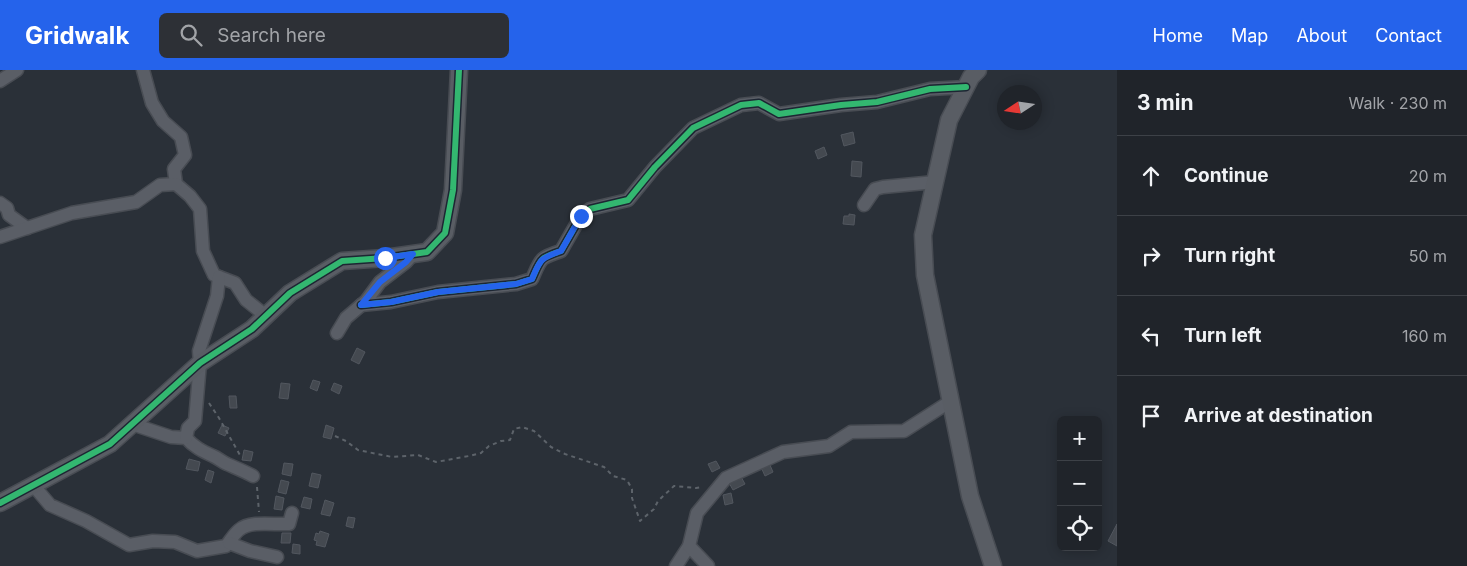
<!DOCTYPE html>
<html lang="en">
<head>
<meta charset="utf-8">
<style>
	:root { --surface:#20242a; --page:#2d3036; --text:#f1f3f6; --muted:#a2a4a8; --line:#3d4147; --accent:#2563eb }
	body { margin:0; font-family:Inter,sans-serif; background:var(--page); color:var(--text) }
	.controls { position:absolute; right:15px; bottom:15px; display:grid; overflow:hidden; border-radius:8px; box-shadow:0 2px 12px #0003 }
	.controls button { width:45px; height:45px; display:grid; place-items:center; padding:0; border:0; border-bottom:1px solid var(--line); background:var(--surface); color:var(--text); font:25px sans-serif }
	.compass { position:absolute; left:997px; top:15px; width:45px; height:45px; border-radius:50%; background:var(--surface); box-shadow:0 2px 12px #0003; rotate:258deg }
	.stop { position:absolute; width:15px; height:15px; margin:-11px; border:4px solid #2563eb; border-radius:50%; background:#fff }
	.stop.end { background:#2563eb; border-color:#fff; box-shadow:0 1px 5px #0008 }
	.list { margin:0; padding:0; list-style:none }
	h2 { display:flex; justify-content:space-between; align-items:center; height:65px; margin:0; padding:0 20px; font-size:21px }
	h2 small { font-size:16px; font-weight:400; color:var(--muted) }
	.list li { display:grid; grid-template-columns:32px 1fr auto; gap:15px; align-items:center; box-sizing:border-box; height:80px; padding:0 20px; border-top:1px solid var(--line) }
	.list b { display:block; font-size:19px; white-space:nowrap }
	.list em { font-size:16px; font-style:normal; color:var(--muted) }
	.icon { flex:none; width:28px; height:28px; fill:none; stroke:currentColor; stroke-width:2; stroke-linecap:round; stroke-linejoin:round }
	.map { position:relative; flex:none; width:1117px; height:496px; overflow:hidden }
	header { display:flex; align-items:center; gap:30px; box-sizing:border-box; height:70px; padding:0 25px; background:var(--accent); color:#fff }
	header strong { font-size:24px }
	nav { display:flex; gap:28px; margin-inline-start:auto; font-size:18px }
	.search { width:350px; height:45px; background:var(--page); display:flex; align-items:center; gap:12px; box-sizing:border-box; padding:0 18px; border-radius:8px; color:var(--muted); font-size:19px }
	main { display:flex }
	aside { flex:1; background:var(--surface) }
	.map>svg:first-child { display:block }
</style>
</head>
<body>
<header>
<strong>Gridwalk</strong>
<div class="search"><svg class="icon" aria-label="search" viewBox="0 0 24 24"><circle cx="10" cy="10" r="6"/><path d="M15 15l6 6"/></svg>Search here</div>
<nav><a>Home</a><a>Map</a><a>About</a><a>Contact</a></nav>
</header>
<main>
<div class="map">
<svg width="1117" height="496" viewBox="0 0 1117 496">
	<rect width="100%" height="100%" fill="#2a3038"/>
	<g fill="#444950" stroke="#52575f">
		<path d="M 853,62 L 855,73 L 844,76 L 841,65 Z"/>
		<path d="M 824,77 L 827,85 L 818,89 L 815,81 Z"/>
		<path d="M 852,91 L 862,92 L 861,107 L 851,106 Z"/>
		<path d="M 849,144 L 855,145 L 854,155 L 843,154 L 844,146 L 849,146 Z"/>
		<path d="M 357,278 L 365,282 L 359,294 L 351,290 Z"/>
		<path d="M 313,310 L 320,312 L 317,321 L 310,318 Z"/>
		<path d="M 281,313 L 290,314 L 288,329 L 279,328 Z"/>
		<path d="M 334,313 L 342,316 L 339,324 L 331,320 Z"/>
		<path d="M 229,326 L 236,326 L 237,338 L 230,338 Z"/>
		<path d="M 222,355 L 229,358 L 225,366 L 218,363 Z"/>
		<path d="M 326,355 L 334,358 L 331,369 L 323,367 Z"/>
		<path d="M 244,380 L 253,382 L 251,391 L 242,390 Z"/>
		<path d="M 189,389 L 200,392 L 198,401 L 186,399 Z"/>
		<path d="M 716,391 L 720,398 L 712,402 L 708,394 Z"/>
		<path d="M 284,393 L 293,394 L 291,406 L 282,404 Z"/>
		<path d="M 769,393 L 773,402 L 765,406 L 761,397 Z"/>
		<path d="M 208,400 L 214,402 L 211,413 L 205,410 Z"/>
		<path d="M 312,403 L 321,405 L 318,418 L 309,416 Z"/>
		<path d="M 740,405 L 745,414 L 733,420 L 728,411 Z"/>
		<path d="M 281,410 L 289,412 L 286,424 L 278,422 Z"/>
		<path d="M 731,423 L 733,433 L 725,435 L 723,425 Z"/>
		<path d="M 276,426 L 284,428 L 282,440 L 274,439 Z"/>
		<path d="M 304,427 L 312,429 L 310,439 L 301,437 Z"/>
		<path d="M 325,430 L 334,433 L 330,446 L 321,444 Z"/>
		<path d="M 348,447 L 355,448 L 353,458 L 346,456 Z"/>
		<path d="M 1117,454 L 1117,476 L 1108,471 Z"/>
		<path d="M 320,461 L 329,464 L 325,477 L 316,475 L 317,471 L 314,470 L 316,463 L 319,464 Z"/>
		<path d="M 282,463 L 291,463 L 290,473 L 281,473 Z"/>
		<path d="M 293,474 L 300,475 L 300,484 L 292,483 Z"/>
	</g>
	<g fill="none" stroke-linecap="round" stroke-linejoin="round">
		<defs>
			<g id="street">
				<path d="M 143,0 L 152,33 L 163,51 L 181,67 L 185,85 L 174,99 L 176,114 L 190,126 L 200,139 L 203,181 L 214,205 L 235,213 L 246,230 L 266,246"/>
				<path d="M 0,11 L 17,0"/>
				<path d="M 0,133 L 7,138 L 9,145 L 27,158"/>
				<path d="M 864,135 L 875,119 L 883,117 L 935,112"/>
				<path d="M 0,167 L 72,143 L 136,132 L 160,115 L 176,114"/>
				<path d="M 361,235 L 391,232 L 438,222 L 516,214 L 532,209 C 541,189 539,188 561,181 L 581,146 L 590,139 L 628,130 L 655,97 L 693,58 L 741,35 L 759,33 L 779,44 L 841,35 L 877,32 L 930,19 L 966,17"/>
				<path d="M 337,263 L 346,248 L 366,231 L 380,212 L 406,192 L 413,184"/>
				<path d="M 132,354 L 171,367 L 186,368 C 194,377 202,381 213,386 C 218,388 222,392 227,394 C 236,398 244,401 253,406"/>
				<path d="M 186,368 L 188,358 L 195,351 L 200,293 L 199,281 L 217,226 L 219,207"/>
				<path d="M 33,415 L 50,435 L 86,451 L 129,475 L 153,471 L 175,472 L 197,481 L 226,476 C 230,471 234,464 239,460 C 251,450 274,455 289,454 L 292,443"/>
				<path d="M 229,473 L 250,481 L 277,487"/>
				<path d="M 676,496 L 689,476"/>
				<path d="M 708,496 L 689,476 L 697,443 L 726,408 L 783,382 L 829,376 L 851,362 L 904,361 L 951,331"/>
			</g>
			<g id="secondary">
				<path d="M 978,0 L 971,7 L 949,50 L 923,165 L 925,205 L 970,426 L 993,496"/>
				<path d="M 0,433 L 110,374 L 200,293 L 252,259 L 290,223 L 342,191 L 385,188 L 427,182 L 445,163 L 453,120 L 459,0"/>
			</g>
		</defs>
		<use href="#street" stroke="#484c53" stroke-width="15"/>
		<use href="#secondary" stroke="#484c53" stroke-width="19"/>
		<g stroke="#5d636a" stroke-width="2" stroke-dasharray="4 4" stroke-linecap="butt">
			<path d="M 209,333 L 219,348 L 241,387"/>
			<path d="M 335,366 L 346,371 L 358,380 L 392,387 L 418,385 L 436,392 L 469,386 L 481,383 L 489,376 L 501,371 L 510,370 L 514,359 L 522,357 L 534,361 L 551,377 L 565,384 L 604,397 L 613,406 L 627,410 L 632,419 L 632,428 L 640,451 L 654,439 L 658,431 L 674,416 L 696,418 L 703,417"/>
			<path d="M 257,417 L 259,442"/>
		</g>
		<use href="#street" stroke="#5a5e66" stroke-width="12"/>
		<use href="#secondary" stroke="#595d64" stroke-width="16"/>
		<defs>
			<g id="cycleway">
				<path d="M 361,235 L 391,232 L 438,222 L 516,214 L 532,209 C 541,189 539,188 561,181 L 581,146 L 590,139 L 628,130 L 655,97 L 693,58 L 741,35 L 759,33 L 779,44 L 841,35 L 877,32 L 930,19 L 966,17"/>
				<path d="M 0,433 L 110,374 L 200,293 L 252,259 L 290,223 L 342,191 L 385,188 L 427,182 L 445,163 L 453,120 L 459,0"/>
			</g>
		</defs>
		<use href="#cycleway" stroke="#1d2633" stroke-width="9"/>
		<use href="#cycleway" stroke="#33b770" stroke-width="6"/>
	</g>
	<g fill="none" stroke-linecap="round" stroke-linejoin="round">
		<path stroke="#2563eb" stroke-width="6" d="M 385,188 L 413,184 L 406,192 L 380,212 L 361,235 L 391,232 L 438,222 L 516,214 L 532,209 C 540,190 540,188 561,181 L 581,146"/>
	</g>
</svg>
<div class="controls">
<button>+</button>
<button>−</button>
<button><svg class="icon" aria-label="locate" viewBox="0 0 24 24"><circle cx="12" cy="12" r="6"/><path d="M12 2v4M12 18v4M2 12h4M18 12h4"/></svg></button>
</div>
<svg class="compass" viewBox="-18 -18 36 36"><path d="M0-13l5 13h-10z" fill="#e53935"/><path d="M0 13l5-13h-10z" fill="#a2a4a8"/></svg>
<div class="stop" style="left:385px;top:188px"></div>
<div class="stop end" style="left:581px;top:146px"></div>
</div>
<aside>
<h2>3 min<small>Walk · 230 m</small></h2>
<ul class="list">
<li><svg class="icon" aria-label="ahead" viewBox="0 0 24 24"><path d="M12 20V5M6 11l6-6 6 6"/></svg><div><b>Continue</b></div><em>20 m</em></li>
<li><svg class="icon" aria-label="right" viewBox="0 0 24 24"><path d="M7 20v-9h11M14 6l5 5-5 5"/></svg><div><b>Turn right</b></div><em>50 m</em></li>
<li><svg class="icon" aria-label="left" viewBox="0 0 24 24"><path d="M17 20v-9H6M10 6l-5 5 5 5"/></svg><div><b>Turn left</b></div><em>160 m</em></li>
<li><svg class="icon" aria-label="arrive" viewBox="0 0 24 24"><path d="M6 21V4h12l-3 4 3 4H6"/></svg><div><b>Arrive at destination</b></div></li>
</ul>
</aside>
</main>
</body>
</html>
